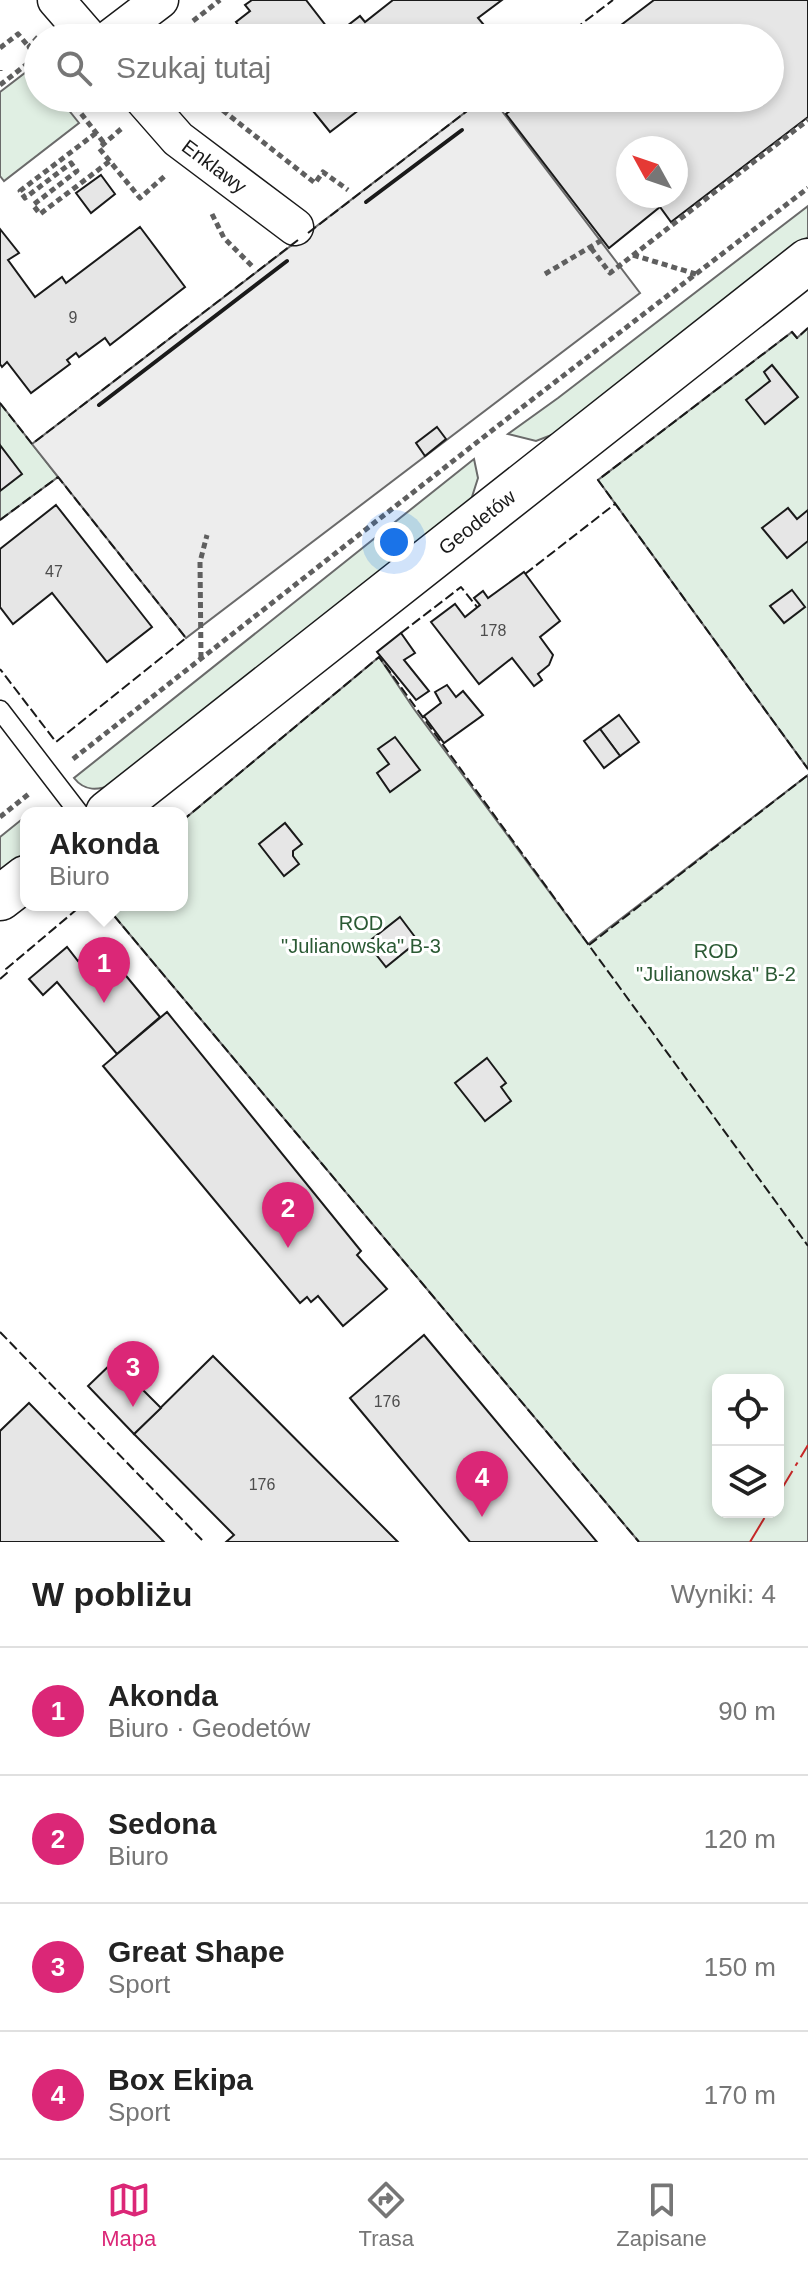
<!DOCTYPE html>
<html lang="pl">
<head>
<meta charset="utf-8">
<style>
	:root { --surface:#fff; --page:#f6f6f6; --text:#222; --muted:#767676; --line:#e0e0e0; --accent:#db2777 }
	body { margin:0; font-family:Helvetica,sans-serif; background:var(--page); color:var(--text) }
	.controls { position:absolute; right:24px; bottom:24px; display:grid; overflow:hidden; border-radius:16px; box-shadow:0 4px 12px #0003 }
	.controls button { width:72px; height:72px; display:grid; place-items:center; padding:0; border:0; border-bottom:2px solid var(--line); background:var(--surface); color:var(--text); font:40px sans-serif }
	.compass { position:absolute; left:616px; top:136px; width:72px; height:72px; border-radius:50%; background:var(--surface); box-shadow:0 4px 12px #0003; rotate:310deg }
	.you { position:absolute; left:394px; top:542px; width:28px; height:28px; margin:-20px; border:6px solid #fff; border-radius:50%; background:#1a73e8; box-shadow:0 0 0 12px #1a73e833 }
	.badge { display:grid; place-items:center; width:52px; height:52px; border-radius:50%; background:var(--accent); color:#fff; font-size:26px; font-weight:700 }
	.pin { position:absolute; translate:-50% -66px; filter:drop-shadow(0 2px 4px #0008) }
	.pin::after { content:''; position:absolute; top:42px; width:28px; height:24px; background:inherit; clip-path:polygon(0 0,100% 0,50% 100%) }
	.popup { position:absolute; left:20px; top:807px; width:168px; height:104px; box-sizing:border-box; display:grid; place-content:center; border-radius:16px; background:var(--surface); filter:drop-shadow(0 2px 6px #0005); font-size:26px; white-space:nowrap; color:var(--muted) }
	.popup b { font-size:30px; color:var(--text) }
	.popup::after { content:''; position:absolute; left:50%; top:100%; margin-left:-16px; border:16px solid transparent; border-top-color:var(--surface) }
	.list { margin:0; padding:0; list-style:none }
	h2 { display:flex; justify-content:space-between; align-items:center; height:104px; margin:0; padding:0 32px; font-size:34px }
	h2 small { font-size:26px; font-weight:400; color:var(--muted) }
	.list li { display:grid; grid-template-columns:52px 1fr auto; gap:24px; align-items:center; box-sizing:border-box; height:128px; padding:0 32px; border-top:2px solid var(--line) }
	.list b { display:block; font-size:30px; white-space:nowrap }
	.list p { margin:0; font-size:26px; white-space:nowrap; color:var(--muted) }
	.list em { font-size:26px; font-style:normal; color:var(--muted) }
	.icon { flex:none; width:44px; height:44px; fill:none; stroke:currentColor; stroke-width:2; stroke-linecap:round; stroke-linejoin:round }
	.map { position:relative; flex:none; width:808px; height:1542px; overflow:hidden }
	.search { position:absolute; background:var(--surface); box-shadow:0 4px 12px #0003; left:24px; right:24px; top:24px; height:88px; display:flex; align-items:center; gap:20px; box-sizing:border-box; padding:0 28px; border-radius:44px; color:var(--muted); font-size:30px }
	.sheet { height:616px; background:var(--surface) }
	nav { display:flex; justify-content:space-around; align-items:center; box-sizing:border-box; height:112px; border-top:2px solid var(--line); background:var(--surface); font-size:22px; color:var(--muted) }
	nav a { display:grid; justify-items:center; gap:4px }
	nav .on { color:var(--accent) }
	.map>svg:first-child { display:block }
</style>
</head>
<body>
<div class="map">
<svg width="808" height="1542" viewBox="0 0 808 1542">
	<rect width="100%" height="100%" fill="#fff"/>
	<g fill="#e0efe3" stroke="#6a6a6a" stroke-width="2" fill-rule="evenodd">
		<path d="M 34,66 L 38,71 L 38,98 L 59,98 L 79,123 L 4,181 L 0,176 L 0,92 Z"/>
		<path d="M 808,206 L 808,237 L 562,431 L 536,441 L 508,434 L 558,398 Z"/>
		<path d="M 808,328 L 808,769 L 598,480 L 792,332 L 797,338 Z"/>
		<path d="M 0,403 L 58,477 L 0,520 Z"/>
		<path d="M 474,459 L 478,478 L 471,500 L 113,785 C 98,790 85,792 74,778 Z"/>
		<path d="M 379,657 L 414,709 L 588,944 L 808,775 L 808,1542 L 639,1542 L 105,905 L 182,905 L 182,821 ZM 718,1380 L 778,1380 L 778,1512 L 718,1512 Z"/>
		<path d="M 26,816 L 26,855 L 0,875 L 0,837 Z"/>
	</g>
	<path fill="#ededed" stroke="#6a6a6a" stroke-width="2" d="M 484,98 L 492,98 L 640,293 L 186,638 L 32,444 Z"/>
	<g fill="#e6e6e6" stroke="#1a1a1a" stroke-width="2" fill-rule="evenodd">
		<path d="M 252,0 L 306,0 L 334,36 L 360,16 L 365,22 L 393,0 L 502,0 L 478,18 L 484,25 L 467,38 L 248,38 L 236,22 L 250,11 L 245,5 Z"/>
		<path d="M 654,0 L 808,0 L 808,117 L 671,222 L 660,207 L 609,248 L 506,114 L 526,98 L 770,98 L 770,38 L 604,38 ZM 628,148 L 676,148 L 676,196 L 628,196 Z"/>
		<path d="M 294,98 L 365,98 L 368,103 L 330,132 L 305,101 L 300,105 Z"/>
		<path d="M 101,175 L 115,194 L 91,213 L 76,193 Z"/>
		<path d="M 140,227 L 185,287 L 110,345 L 105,338 L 79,357 L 76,353 L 67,360 L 70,364 L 31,393 L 7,362 L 2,367 L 0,364 L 0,229 L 19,253 L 8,260 L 35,297 L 62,277 L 66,283 Z"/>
		<path d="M 772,365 L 798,397 L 765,424 L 746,400 L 770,381 L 764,372 Z"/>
		<path d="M 437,427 L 446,439 L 425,456 L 416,443 Z"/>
		<path d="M 0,445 L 22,474 L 0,491 Z"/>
		<path d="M 56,505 L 152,627 L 107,662 L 52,593 L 13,624 L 0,607 L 0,549 Z"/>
		<path d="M 788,508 L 797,519 L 808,510 L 808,541 L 787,558 L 762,528 Z"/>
		<path d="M 524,572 L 560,621 L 540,637 L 553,655 L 549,665 L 538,674 L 542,680 L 534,686 L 512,658 L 479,684 L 431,622 L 455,604 L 465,617 L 480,605 L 474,598 L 483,591 L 488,598 Z"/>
		<path d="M 792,590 L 805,607 L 784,623 L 770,606 Z"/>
		<path d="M 401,633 L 415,653 L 404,660 L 429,691 L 416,700 L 377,652 Z"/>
		<path d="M 447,685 L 456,697 L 463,691 L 483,715 L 444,743 L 424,716 L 441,703 L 435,692 Z"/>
		<path d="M 619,715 L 639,742 L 620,756 L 600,729 Z"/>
		<path d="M 600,729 L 620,756 L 604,768 L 584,741 Z"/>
		<path d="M 395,737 L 420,770 L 390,792 L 377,773 L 389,764 L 378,749 Z"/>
		<path d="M 285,823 L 302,844 L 293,851 L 293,856 L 299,864 L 284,876 L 259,844 Z"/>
		<path d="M 400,917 L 418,941 L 386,967 L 367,943 Z"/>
		<path d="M 99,943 L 160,1017 L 117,1054 L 57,982 L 43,995 L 29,979 L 67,947 L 78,961 Z"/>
		<path d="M 167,1012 L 361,1251 L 357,1255 L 387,1289 L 343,1326 L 318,1296 L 311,1302 L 307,1297 L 300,1303 L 103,1066 Z"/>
		<path d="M 487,1058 L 506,1083 L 501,1087 L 511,1101 L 485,1121 L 455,1083 Z"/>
		<path d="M 424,1335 L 597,1542 L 470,1542 L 350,1398 Z"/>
		<path d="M 213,1356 L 398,1542 L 226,1542 L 234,1535 L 134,1434 Z"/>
		<path d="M 114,1361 L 161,1408 L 134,1434 L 88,1386 Z"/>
		<path d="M 29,1403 L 164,1542 L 0,1542 L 0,1431 Z"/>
	</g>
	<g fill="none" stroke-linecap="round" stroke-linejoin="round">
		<defs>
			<path id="service" d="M 0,710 L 79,813"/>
			<g id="minor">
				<path d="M 56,0 L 89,38"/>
				<path d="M 110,38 L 160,0"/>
				<path id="s1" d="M 142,98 L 178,139 L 295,227"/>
			</g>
			<g id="tertiary">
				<path id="s2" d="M 108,813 L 808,261"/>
				<path d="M 0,898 L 26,878"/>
			</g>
		</defs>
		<use href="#service" stroke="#1a1a1a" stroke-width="21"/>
		<use href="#minor" stroke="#1a1a1a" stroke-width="39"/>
		<use href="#tertiary" stroke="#1a1a1a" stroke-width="47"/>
		<g stroke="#5f5f5f" stroke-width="5" stroke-dasharray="6 4" stroke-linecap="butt">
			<path d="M 193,21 L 220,0"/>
			<path d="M 38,37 L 29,47 L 38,59"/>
			<path d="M 0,48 L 18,34 L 29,47"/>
			<path d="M 0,70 L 0,71"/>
			<path d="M 0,85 L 36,57"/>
			<path d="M 69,98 L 104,143"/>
			<path d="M 207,98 L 315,183 L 323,172 L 348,190"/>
			<path d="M 121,129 L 99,148 L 140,198 L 167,174"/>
			<path d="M 96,133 L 20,191 L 25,198 L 71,163 L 77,171 L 33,205 L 40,214 L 110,161"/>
			<path d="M 212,214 L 224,238 L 252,266"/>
			<path d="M 591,248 L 610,273 L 808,120"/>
			<path d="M 633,255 L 696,274"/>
			<path d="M 545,274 L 602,240"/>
			<path d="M 201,658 L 200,562 L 207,535"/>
			<path d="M 73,759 L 499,425 L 808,188"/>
			<path d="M 0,817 L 30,793"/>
		</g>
		<use href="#service" stroke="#fff" stroke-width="18"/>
		<use href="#minor" stroke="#fff" stroke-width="36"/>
		<use href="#tertiary" stroke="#fff" stroke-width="44"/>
		<g stroke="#1a1a1a" stroke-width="2" stroke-dasharray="10 4" stroke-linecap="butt">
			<path d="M 563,38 L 613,0"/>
			<path d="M 308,233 L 484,98"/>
			<path d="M 808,328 L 797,338 L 792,332 L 598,480 L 808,769"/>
			<path d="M 0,403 L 32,444 L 298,240"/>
			<path d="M 0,520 L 58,477 L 186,638 L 56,742 L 0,669"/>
			<path d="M 525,574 L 615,504"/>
			<path d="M 401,633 L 461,587 L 477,607"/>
			<path d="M 182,821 L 379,657 L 808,1246"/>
			<path d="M 105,905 L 639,1542"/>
			<path d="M 589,945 L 808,775"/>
			<path d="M 0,979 L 8,972 L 6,969 L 82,905"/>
			<path d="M 0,1332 L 204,1542"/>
		</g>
		<g stroke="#1a1a1a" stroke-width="4">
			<path d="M 366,202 L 462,130"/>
			<path d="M 99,405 L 287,261"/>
		</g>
		<g stroke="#c62828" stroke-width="2" stroke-dasharray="28 6 4 6" stroke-linecap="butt">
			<path d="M 778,1495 L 808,1445"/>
			<path d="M 750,1542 L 768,1512"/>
		</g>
	</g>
	<g text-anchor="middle" stroke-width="6" stroke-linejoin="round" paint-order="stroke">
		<g font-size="16" fill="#4d4d4d">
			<text x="73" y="323">9</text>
			<text x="54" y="577">47</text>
			<text x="493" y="636">178</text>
			<text x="387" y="1407">176</text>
			<text x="262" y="1490">176</text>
		</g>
		<g font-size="20" fill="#1a1a1a" stroke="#fff">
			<text dy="7" stroke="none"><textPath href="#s1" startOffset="100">Enklawy</textPath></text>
			<text dy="7" stroke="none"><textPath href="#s2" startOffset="470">Geodetów</textPath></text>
		</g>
		<g font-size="20" fill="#2b5a34" stroke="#fff">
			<text x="361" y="930">ROD<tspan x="361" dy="23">"Julianowska" B-3</tspan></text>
			<text x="716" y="958">ROD<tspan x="716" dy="23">"Julianowska" B-2</tspan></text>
		</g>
	</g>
</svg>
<div class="controls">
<button><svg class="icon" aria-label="locate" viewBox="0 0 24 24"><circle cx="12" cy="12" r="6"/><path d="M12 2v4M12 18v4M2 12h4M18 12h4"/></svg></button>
<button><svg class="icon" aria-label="layers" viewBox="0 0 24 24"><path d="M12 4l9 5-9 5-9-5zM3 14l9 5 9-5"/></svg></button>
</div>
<svg class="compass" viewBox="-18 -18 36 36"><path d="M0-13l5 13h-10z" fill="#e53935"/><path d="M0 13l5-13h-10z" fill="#767676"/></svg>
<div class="you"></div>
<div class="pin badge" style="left:104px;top:1003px">1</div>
<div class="popup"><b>Akonda</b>Biuro</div>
<div class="pin badge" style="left:288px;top:1248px">2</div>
<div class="pin badge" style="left:133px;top:1407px">3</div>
<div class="pin badge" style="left:482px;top:1517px">4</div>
<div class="search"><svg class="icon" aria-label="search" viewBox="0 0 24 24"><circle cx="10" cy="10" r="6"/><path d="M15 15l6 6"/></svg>Szukaj tutaj</div>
</div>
<section class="sheet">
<h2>W pobliżu<small>Wyniki: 4</small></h2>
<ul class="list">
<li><span class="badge">1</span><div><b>Akonda</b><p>Biuro · Geodetów</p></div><em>90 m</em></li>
<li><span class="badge">2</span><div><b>Sedona</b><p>Biuro</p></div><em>120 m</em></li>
<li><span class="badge">3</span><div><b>Great Shape</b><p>Sport</p></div><em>150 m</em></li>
<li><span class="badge">4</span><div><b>Box Ekipa</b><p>Sport</p></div><em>170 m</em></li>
</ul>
</section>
<nav>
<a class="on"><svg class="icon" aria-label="map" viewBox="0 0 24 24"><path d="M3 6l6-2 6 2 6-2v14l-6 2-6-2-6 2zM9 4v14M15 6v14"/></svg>Mapa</a>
<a><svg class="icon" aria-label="directions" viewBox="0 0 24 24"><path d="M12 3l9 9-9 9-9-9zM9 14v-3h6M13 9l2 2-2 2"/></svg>Trasa</a>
<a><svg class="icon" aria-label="saved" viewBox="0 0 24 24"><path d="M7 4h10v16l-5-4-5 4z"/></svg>Zapisane</a>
</nav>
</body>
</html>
